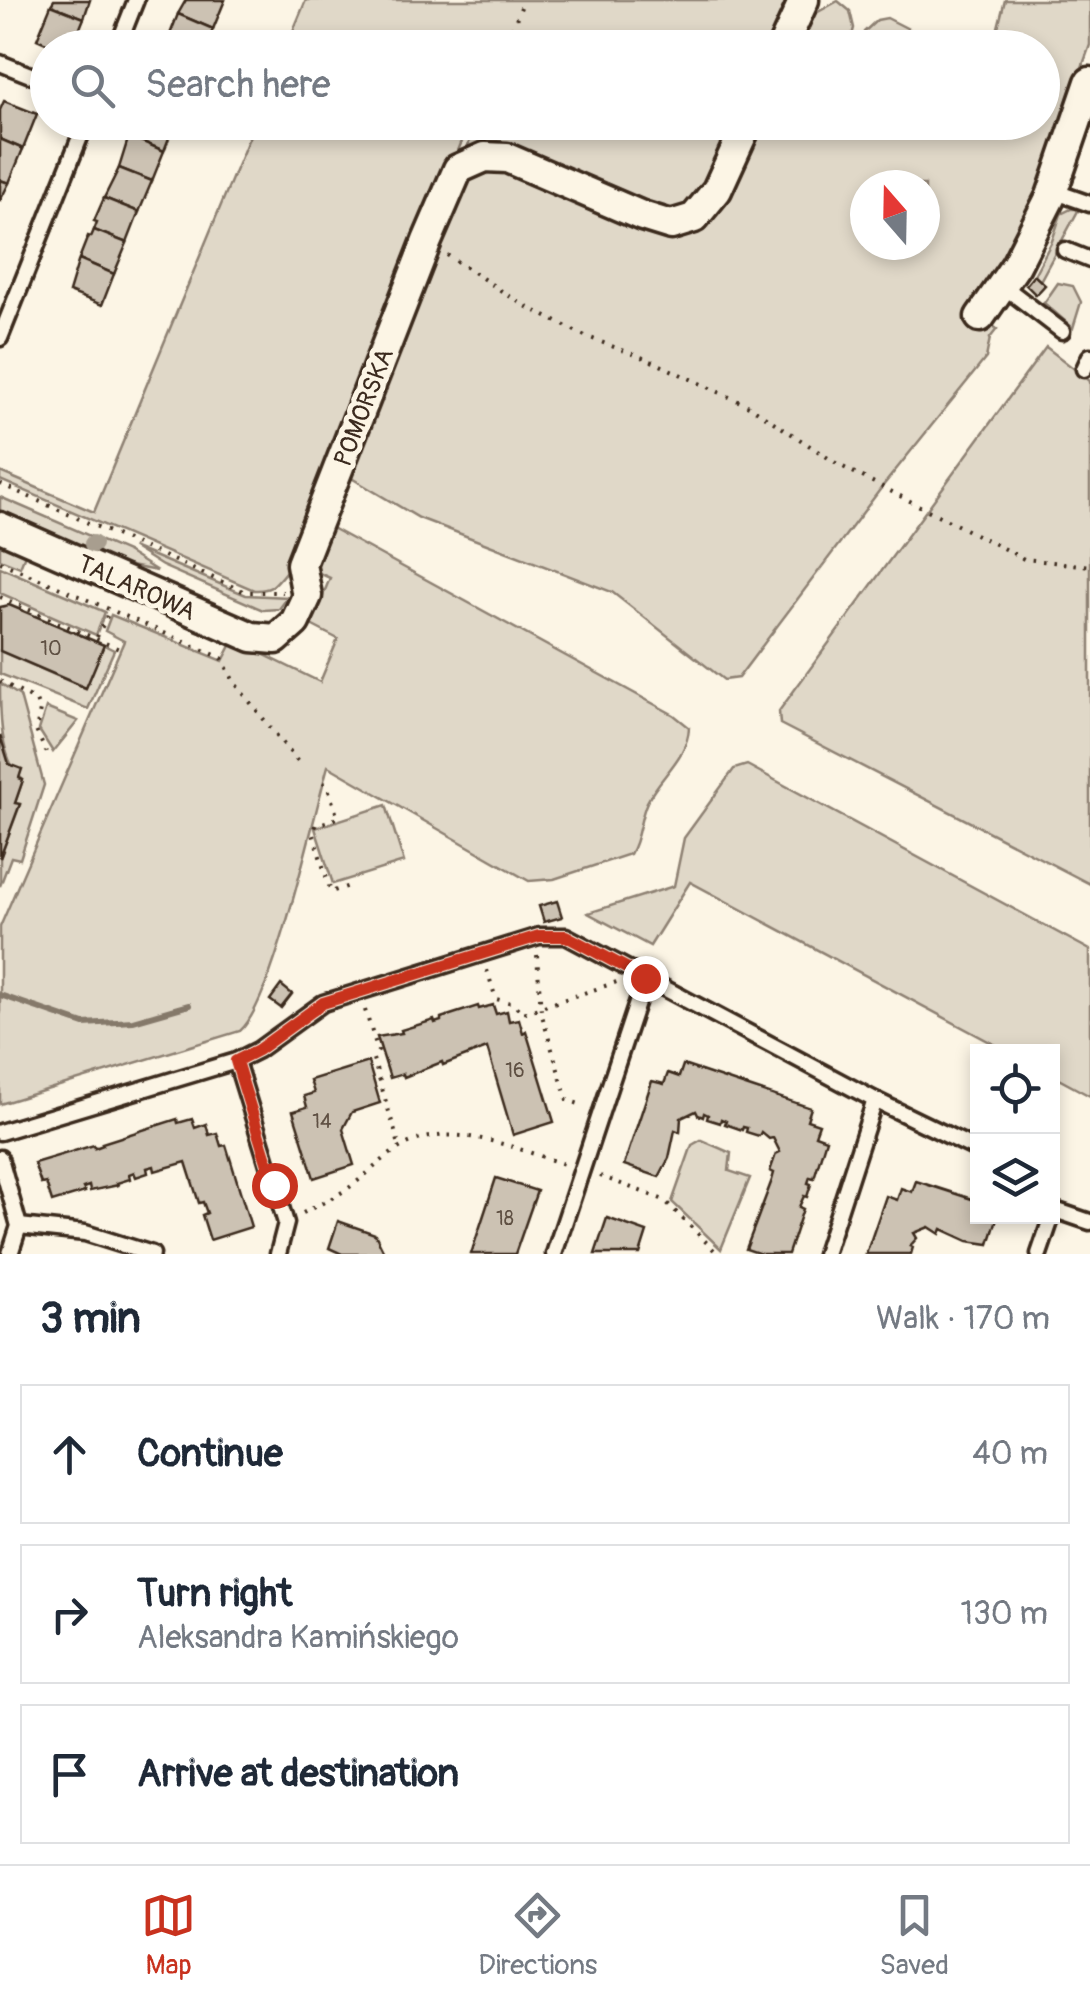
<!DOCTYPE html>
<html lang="en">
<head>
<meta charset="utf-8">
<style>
	:root { --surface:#fff; --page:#f2f2f3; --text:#1f2937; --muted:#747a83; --line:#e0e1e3; --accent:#c8321e }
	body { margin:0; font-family:Pangolin,sans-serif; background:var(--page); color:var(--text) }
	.controls { position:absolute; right:30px; bottom:30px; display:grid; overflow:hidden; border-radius:0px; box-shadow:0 5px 15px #0003 }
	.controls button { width:90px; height:90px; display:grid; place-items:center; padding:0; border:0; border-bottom:2px solid var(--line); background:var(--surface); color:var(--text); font:50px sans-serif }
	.compass { position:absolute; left:850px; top:170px; width:90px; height:90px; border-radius:50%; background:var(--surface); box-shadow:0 5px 15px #0003; rotate:340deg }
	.stop { position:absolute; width:30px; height:30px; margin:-22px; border:8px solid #c8321e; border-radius:50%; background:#fff }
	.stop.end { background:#c8321e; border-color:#fff; box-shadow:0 2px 10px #0008 }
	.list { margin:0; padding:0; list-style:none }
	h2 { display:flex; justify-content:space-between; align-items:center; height:130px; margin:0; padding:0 40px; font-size:42px }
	h2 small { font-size:32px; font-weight:400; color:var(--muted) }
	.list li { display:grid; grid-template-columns:65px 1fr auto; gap:30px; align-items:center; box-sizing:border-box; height:140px; margin:0 20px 20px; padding:0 20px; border:2px solid var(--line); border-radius:0px }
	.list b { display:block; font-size:38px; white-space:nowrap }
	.list p { margin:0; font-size:32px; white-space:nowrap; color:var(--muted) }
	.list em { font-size:32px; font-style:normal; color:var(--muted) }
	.icon { flex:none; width:55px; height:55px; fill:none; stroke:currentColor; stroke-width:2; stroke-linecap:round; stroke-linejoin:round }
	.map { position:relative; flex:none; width:1090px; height:1254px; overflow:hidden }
	.search { position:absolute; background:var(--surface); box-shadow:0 5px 15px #0003; left:30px; right:30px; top:30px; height:110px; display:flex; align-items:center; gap:25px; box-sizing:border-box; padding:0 35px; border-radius:55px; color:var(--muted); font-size:38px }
	.sheet { height:610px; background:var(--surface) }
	nav { display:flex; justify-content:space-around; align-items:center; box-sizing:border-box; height:140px; border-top:2px solid var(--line); background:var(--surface); font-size:28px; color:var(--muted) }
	nav a { display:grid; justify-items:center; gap:5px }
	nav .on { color:var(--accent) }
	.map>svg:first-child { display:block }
</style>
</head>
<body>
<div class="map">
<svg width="1090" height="1254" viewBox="0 0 1090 1254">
	<rect width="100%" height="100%" fill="#fcf5e5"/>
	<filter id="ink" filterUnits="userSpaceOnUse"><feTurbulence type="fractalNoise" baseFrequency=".01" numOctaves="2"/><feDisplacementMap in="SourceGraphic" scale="20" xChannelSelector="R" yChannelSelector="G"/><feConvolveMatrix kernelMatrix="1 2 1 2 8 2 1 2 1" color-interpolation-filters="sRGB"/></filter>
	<g filter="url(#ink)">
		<g fill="#e0d8c8" stroke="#8e8173" stroke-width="2.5" fill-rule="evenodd">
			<path d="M 306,0 L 789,0 L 768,47 L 286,48 Z"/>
			<path d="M 1005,0 L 1090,0 L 1090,45 L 1040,186 L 1021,233 L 1002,265 L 968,308 L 997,329 L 990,338 L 986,358 L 882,487 L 738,678 L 724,680 L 612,592 L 419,518 L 348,476 L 462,177 L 490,161 L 673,234 L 759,123 L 1042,122 L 1042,48 L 993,47 ZM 865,185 L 925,185 L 925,245 L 865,245 Z"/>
			<path d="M 838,1 L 850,11 L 854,28 L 849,47 L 795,48 L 811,16 Z"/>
			<path d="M 887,18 L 926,38 L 937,47 L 867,47 L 864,32 L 877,20 Z"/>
			<path d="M 255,123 L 735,123 L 708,185 L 687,206 L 672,212 L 648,209 L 521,155 L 461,162 L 471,138 L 464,136 L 290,567 C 274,583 275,591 254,590 L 0,480 L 0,472 L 94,512 Z"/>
			<path d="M 1071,209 L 1079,209 L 1040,281 L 1034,275 L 1052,241 L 1061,214 Z"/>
			<path d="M 1058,283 L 1073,286 L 1081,302 L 1073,328 L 1044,303 Z"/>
			<path d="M 1046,347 L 1090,381 L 1090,884 L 780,724 L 779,711 Z"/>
			<path d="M 0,497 L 127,552 L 157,571 L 114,563 L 0,515 Z"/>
			<path d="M 328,526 L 674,715 L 689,727 C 688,757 660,776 647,802 C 639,819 640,838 630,854 L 554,879 L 529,881 L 328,766 C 313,818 273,1003 240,1031 L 0,1104 L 0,927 L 124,641 L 105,631 L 111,615 L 223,661 L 234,640 L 320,682 L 338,639 L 311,625 L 330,578 L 310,569 Z"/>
			<path d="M 0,541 L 26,552 L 20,567 L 0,559 Z"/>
			<path d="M 132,547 L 246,595 L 288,597 L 279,609 L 263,610 L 162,566 Z"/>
			<path d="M 0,567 L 105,612 L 96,635 L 0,593 Z"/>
			<path d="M 104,645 L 114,650 L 88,709 L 0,674 L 0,651 L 85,688 Z"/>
			<path d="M 0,683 L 20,696 L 44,785 L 20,859 L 11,857 L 0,886 L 0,858 L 20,805 L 15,803 L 23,780 C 0,760 0,714 0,683 Z"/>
			<path d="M 46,708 L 78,721 L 53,752 L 39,730 Z"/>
			<path d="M 747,765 L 1090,950 L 1090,1096 L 1053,1076 L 1052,1052 L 1007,1051 L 690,882 L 650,946 L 588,913 L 674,886 L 684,838 L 734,769 Z"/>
			<path d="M 386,805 L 404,862 L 333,884 L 315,828 Z"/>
			<path d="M 701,1140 L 731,1153 L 729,1171 L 750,1178 L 721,1249 L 672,1202 L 692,1145 Z"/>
		</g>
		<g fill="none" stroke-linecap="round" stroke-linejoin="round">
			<path stroke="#85796b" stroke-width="6" d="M 0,995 L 84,1024 L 133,1021 L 189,1005"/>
		</g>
		<g fill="#ccc2b3" stroke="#3b2a1e" stroke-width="2.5">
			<path d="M 54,0 L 90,0 L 84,18 L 51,5 Z"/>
			<path d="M 186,0 L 225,0 L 213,29 L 178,14 Z"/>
			<path d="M 51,5 L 84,18 L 72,48 L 57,48 L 37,39 Z"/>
			<path d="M 178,14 L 213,29 L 206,48 L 169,46 L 172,39 L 169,37 Z"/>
			<path d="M 4,101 L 37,114 L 23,149 L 0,139 L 0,110 Z"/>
			<path d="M 136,122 L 175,122 L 164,151 L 129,136 Z"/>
			<path d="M 129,136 L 164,151 L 152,181 L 119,168 Z"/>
			<path d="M 0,139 L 23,149 L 9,183 L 0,180 Z"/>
			<path d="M 119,168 L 152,181 L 139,212 L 104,198 Z"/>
			<path d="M 0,180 L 9,183 L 0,201 Z"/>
			<path d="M 104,198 L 139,212 L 127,243 L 94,230 L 97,222 L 94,221 Z"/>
			<path d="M 94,230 L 127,243 L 114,274 L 79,259 L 88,236 L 91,237 Z"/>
			<path d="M 79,259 L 114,274 L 102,305 L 69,292 Z"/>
			<path d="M 1034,275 L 1045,285 L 1036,295 L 1026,285 Z"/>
			<path d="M 9,605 L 104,645 L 86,688 L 0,651 L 0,607 Z"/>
			<path d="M 0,735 L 9,764 L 22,769 L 19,778 L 23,780 L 15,803 L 20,804 L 0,858 Z"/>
			<path d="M 557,901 L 562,917 L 544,922 L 539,906 Z"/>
			<path d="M 281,985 L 292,994 L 281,1008 L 270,1000 Z"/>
			<path d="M 493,1005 L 496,1014 L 507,1011 L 509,1021 L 519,1019 L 523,1033 L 526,1031 L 554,1122 L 513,1135 L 487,1048 L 443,1065 L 442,1062 L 404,1077 L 403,1074 L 390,1078 L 377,1037 L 402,1033 L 401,1030 L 434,1020 L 435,1023 L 441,1021 L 441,1018 L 478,1006 L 479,1009 Z"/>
			<path d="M 368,1062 L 380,1103 L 352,1112 L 343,1129 L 354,1165 L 314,1178 L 293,1111 L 307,1107 L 304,1096 L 314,1093 L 310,1080 Z"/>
			<path d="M 683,1065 L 811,1108 L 807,1120 L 819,1124 L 815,1135 L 826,1139 L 814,1178 L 810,1177 L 808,1183 L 811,1184 L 807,1197 L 804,1196 L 799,1207 L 803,1209 L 788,1254 L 761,1254 L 746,1249 L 772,1180 L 774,1173 L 770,1171 L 776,1154 L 780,1152 L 773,1138 L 769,1139 L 761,1132 L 759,1136 L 746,1132 L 747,1128 L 743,1127 L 742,1130 L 725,1124 L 726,1121 L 721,1119 L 720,1123 L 707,1119 L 708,1115 L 704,1113 L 703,1117 L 698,1115 L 696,1111 L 681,1118 L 680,1132 L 675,1130 L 669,1158 L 659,1177 L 624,1165 L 652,1081 L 664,1084 L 668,1073 L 679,1077 Z"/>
			<path d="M 177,1119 L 178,1123 L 192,1119 L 195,1128 L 206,1124 L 209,1135 L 217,1133 L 221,1146 L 226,1145 L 251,1227 L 210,1240 L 202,1215 L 207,1213 L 203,1202 L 199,1203 L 186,1162 L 155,1171 L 154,1166 L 147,1168 L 148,1173 L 136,1177 L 134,1172 L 129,1174 L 130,1179 L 117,1183 L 118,1185 L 90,1191 L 89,1186 L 83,1188 L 85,1192 L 52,1202 L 46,1183 L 41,1184 L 34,1163 L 94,1145 L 95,1148 L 103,1145 L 102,1143 Z"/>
			<path d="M 496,1178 L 537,1191 L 515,1254 L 471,1254 Z"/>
			<path d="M 916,1181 L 978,1201 L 978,1216 L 998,1216 L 989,1244 L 968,1241 L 942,1229 L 940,1234 L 929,1227 L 914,1233 L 917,1238 L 910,1246 L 913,1247 L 911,1254 L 866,1254 L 886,1196 L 897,1200 L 901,1188 L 912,1192 Z"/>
			<path d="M 607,1218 L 647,1232 L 640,1254 L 595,1254 Z"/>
			<path d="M 338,1221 L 375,1234 L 384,1252 L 400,1254 L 342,1254 L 329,1248 Z"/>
		</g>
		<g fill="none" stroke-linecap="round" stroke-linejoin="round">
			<defs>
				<g id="service">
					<path d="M 117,48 L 136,0"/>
					<path d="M 0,63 L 48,82"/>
					<path d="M 1053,191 L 1090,204"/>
					<path d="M 1065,250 L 1090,260"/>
					<path d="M 1002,285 L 1062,331"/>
					<path d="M 0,338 L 86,122"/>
					<path d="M 1084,369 L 1090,356"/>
					<path d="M 236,1061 L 286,1223 L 278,1254"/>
					<path d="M 0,1132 L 236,1061 L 258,1050 L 323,1003 L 539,936 L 566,936 L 875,1100 L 978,1150"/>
					<path d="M 0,1158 L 19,1226 L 10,1254"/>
					<path d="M 1052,1209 L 1090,1222"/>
					<path d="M 19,1226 L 85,1233 L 152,1254"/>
					<path d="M 554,1254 L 645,979"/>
					<path d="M 825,1254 L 875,1100"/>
					<path d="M 1039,1254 L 1052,1216"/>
				</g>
				<g id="minor">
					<path d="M 782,48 L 804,0"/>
					<path d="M 980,317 L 1016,265 L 1051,196 L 1090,82"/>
					<path d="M 0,527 L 252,637 L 276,639 L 295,622 L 307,596 L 301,564 L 427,241 L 458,169 L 485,157 L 507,158 L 642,216 L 671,225 L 694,218 L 717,190 L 748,122"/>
				</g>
			</defs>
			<use href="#service" stroke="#3b2a1e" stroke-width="21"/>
			<use href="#minor" stroke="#3b2a1e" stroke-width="35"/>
			<g stroke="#3b2a1e" stroke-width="4" stroke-dasharray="2.5 8" stroke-linecap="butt">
				<path d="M 504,48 L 524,0"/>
				<path d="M 468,137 L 474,122"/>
				<path d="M 447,255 L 523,305 L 585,336 L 654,362 L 749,406 L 839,465 L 1024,559 L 1090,566"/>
				<path d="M 0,484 L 245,592 L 283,592"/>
				<path d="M 0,562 L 222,658 L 234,682 L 302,767"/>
				<path d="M 0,597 L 119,649"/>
				<path d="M 97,637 L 110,610"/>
				<path d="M 0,681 L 36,701 L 40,710 L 36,731 L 46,752"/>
				<path d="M 323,782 L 327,785 L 338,818 L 316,825 L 313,834 L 331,892 L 352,885"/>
				<path d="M 537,955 L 541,1012 L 567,1100 L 582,1105"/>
				<path d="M 487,970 L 496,999 L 512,1003 L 523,1013 L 617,982"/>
				<path d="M 365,1010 L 378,1051 L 373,1059 L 400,1148"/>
				<path d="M 600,1176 L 664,1200 L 718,1254"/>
				<path d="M 303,1213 C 316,1206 331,1199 344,1191 C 366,1177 384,1155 407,1144 C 457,1121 519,1150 567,1165"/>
			</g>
			<use href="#service" stroke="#fcf5e5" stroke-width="14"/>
			<use href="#minor" stroke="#fcf5e5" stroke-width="28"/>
		</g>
		<circle fill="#a89e8f" cx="93" cy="544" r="9"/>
	</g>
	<g fill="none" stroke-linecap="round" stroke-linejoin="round" filter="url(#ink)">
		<path stroke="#c8321e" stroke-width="12" d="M 274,1185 L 236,1061 L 258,1050 L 323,1003 L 539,936 L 566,936 L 645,978"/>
	</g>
	<g text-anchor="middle" stroke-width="10" stroke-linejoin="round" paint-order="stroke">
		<g font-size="20" fill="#5f5043">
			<text x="51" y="655">10</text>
			<text x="515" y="1077">16</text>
			<text x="322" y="1128">14</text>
			<text x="505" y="1225">18</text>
		</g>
		<g font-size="25" fill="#3b2a1e" stroke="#fcf5e5">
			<text transform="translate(363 407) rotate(-69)" y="9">POMORSKA</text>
			<text transform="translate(137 587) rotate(24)" y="9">TALAROWA</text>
		</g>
	</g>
</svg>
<div class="controls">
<button><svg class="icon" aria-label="locate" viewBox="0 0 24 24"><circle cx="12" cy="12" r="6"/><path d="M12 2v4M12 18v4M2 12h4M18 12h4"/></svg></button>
<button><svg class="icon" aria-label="layers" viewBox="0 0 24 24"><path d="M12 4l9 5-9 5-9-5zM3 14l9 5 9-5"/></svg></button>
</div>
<svg class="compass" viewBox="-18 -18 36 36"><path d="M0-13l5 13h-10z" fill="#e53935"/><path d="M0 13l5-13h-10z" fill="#747a83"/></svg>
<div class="stop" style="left:274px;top:1185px"></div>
<div class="stop end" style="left:645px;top:978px"></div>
<div class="search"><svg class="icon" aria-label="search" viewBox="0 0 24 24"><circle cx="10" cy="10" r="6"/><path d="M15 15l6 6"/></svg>Search here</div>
</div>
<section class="sheet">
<h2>3 min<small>Walk · 170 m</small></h2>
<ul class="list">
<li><svg class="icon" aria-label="ahead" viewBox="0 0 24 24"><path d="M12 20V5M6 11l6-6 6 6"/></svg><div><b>Continue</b></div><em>40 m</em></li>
<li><svg class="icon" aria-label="right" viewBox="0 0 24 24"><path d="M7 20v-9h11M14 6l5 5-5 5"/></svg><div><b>Turn right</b><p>Aleksandra Kamińskiego</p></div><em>130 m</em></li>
<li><svg class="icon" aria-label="arrive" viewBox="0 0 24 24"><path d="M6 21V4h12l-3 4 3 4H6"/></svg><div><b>Arrive at destination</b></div></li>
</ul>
</section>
<nav>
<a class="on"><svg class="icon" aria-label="map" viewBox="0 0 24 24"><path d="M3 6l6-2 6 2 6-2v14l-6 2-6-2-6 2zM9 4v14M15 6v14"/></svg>Map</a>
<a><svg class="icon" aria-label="directions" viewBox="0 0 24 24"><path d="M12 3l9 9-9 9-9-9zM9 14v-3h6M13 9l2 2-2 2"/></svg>Directions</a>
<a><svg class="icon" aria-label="saved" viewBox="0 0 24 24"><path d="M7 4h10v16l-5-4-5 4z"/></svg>Saved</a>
</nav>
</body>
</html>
